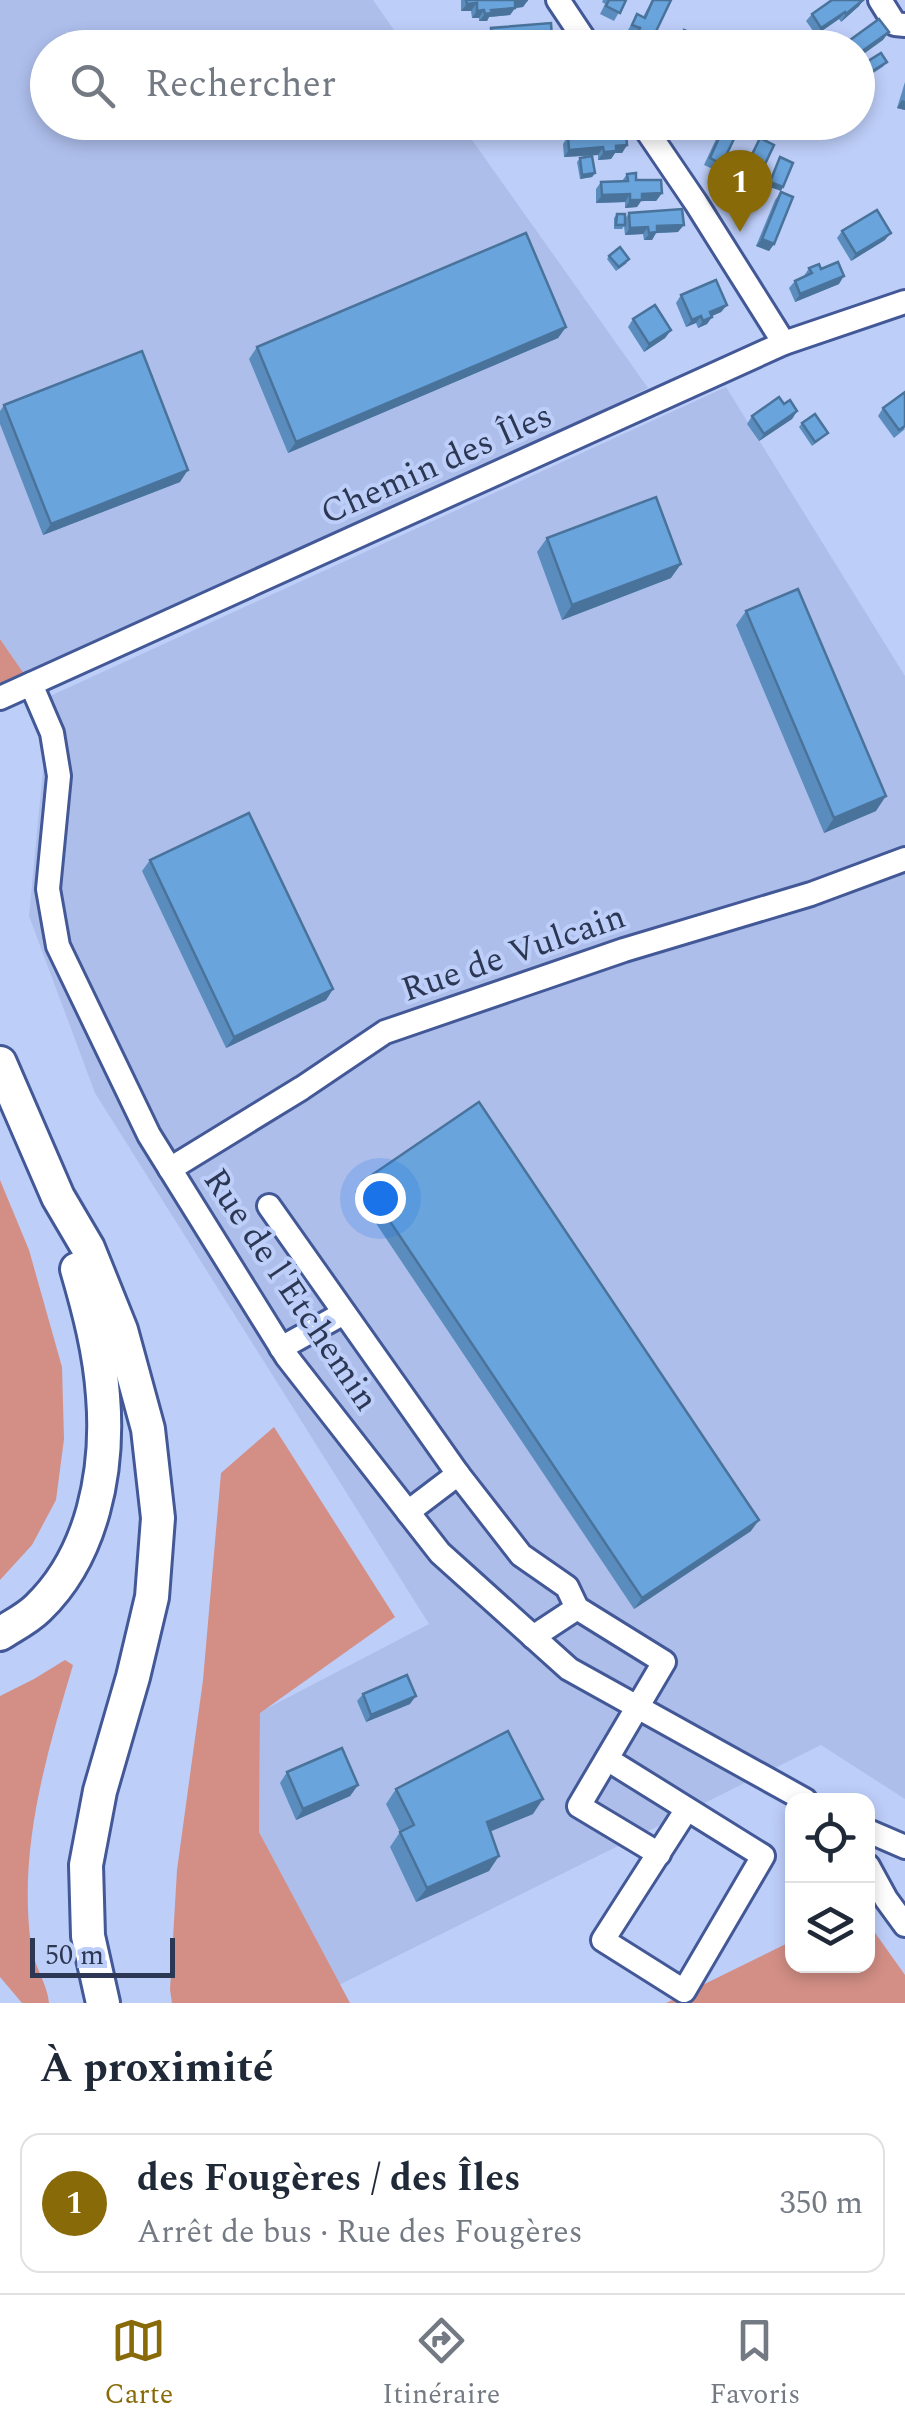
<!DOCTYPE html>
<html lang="fr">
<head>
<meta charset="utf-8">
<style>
	:root { --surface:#fff; --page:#f2f2f3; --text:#1f2937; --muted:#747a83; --line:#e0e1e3; --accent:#886a08 }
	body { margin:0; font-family:Spectral,serif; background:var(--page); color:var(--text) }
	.controls { position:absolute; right:30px; bottom:30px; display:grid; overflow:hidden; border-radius:20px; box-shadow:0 5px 15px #0003 }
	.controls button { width:90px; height:90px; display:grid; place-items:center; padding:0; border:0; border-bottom:2px solid var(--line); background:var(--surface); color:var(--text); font:50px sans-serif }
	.scale { position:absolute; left:30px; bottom:25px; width:145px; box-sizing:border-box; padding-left:10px; border:5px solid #2c3753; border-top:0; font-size:28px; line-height:35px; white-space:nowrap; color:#2c3753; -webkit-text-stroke:8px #bdcef9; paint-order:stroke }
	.you { position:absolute; left:380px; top:1198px; width:35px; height:35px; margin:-25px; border:8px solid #fff; border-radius:50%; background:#1a73e8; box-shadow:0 0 0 15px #1a73e833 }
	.badge { display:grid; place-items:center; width:65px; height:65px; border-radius:50%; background:var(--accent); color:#fff; font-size:32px; font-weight:700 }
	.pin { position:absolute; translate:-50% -82px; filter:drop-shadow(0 2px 5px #0008) }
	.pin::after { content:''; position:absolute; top:52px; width:35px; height:30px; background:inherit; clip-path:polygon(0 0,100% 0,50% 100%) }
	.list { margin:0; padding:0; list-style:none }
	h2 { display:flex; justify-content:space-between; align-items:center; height:130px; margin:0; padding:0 40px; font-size:42px }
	h2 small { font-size:32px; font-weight:400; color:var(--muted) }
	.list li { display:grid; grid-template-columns:65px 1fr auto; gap:30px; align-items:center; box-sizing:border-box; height:140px; margin:0 20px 20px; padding:0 20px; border:2px solid var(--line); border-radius:20px }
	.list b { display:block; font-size:38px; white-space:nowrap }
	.list p { margin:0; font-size:32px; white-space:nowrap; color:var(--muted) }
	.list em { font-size:32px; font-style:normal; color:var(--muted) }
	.icon { flex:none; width:55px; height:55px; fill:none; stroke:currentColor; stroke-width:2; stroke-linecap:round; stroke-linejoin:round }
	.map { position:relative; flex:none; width:905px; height:2003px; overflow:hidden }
	.search { position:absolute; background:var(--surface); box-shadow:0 5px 15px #0003; left:30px; right:30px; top:30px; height:110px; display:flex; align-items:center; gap:25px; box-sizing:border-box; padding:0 35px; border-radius:55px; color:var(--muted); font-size:38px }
	.sheet { height:290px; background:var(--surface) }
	nav { display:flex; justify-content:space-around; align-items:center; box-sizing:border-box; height:140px; border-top:2px solid var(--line); background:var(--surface); font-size:28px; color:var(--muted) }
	nav a { display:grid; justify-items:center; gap:5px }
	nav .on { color:var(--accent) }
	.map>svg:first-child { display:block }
</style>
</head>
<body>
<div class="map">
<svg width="905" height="2003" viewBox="0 0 905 2003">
	<rect width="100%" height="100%" fill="#bdcef9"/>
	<g fill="#adbeeb">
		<path d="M 0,0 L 373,0 L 406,47 L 48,48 L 48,122 L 460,123 L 648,388 L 31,684 L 0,639 Z"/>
		<path d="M 726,387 L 905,676 L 905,1799 L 821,1745 L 339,1985 L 259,1832 L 260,1712 L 429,1624 L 95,1093 L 29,916 L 50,696 Z"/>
	</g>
	<g fill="#d38f86">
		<path d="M 0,639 L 31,684 L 0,698 Z"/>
		<path d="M 0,1180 L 29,1250 L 62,1367 L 64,1439 L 56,1500 L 32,1545 L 0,1580 Z"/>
		<path d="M 274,1427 L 395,1617 L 260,1713 L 259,1832 L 350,2003 L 172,2003 L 170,1990 L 177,1870 L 203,1680 L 221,1473 Z"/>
		<path d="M 65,1660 L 73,1665 C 46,1756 18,1849 31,1945 C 33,1965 47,1982 49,2003 L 22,2003 L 0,1977 L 0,1696 L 34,1679 Z"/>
		<path d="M 868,1923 L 905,1975 L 905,2003 L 666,2003 L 792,1941 L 792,1966 L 868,1966 Z"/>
	</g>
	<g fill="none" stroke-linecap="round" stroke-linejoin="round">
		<defs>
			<g id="minor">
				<path d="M 558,0 L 590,48"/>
				<path d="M 880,0 L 895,24 L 905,25"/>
				<path d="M 641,122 L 696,203 L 784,343"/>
				<path d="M 31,684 L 52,733 L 59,776 L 48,889 L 58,946 L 149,1135 L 287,1357 L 440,1553 L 569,1669 L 805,1800"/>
				<path d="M 0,698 L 784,343 L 905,302"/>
				<path d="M 170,1169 L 302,1088 L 385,1032 L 624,950 L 811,894 L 905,859"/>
				<path d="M 269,1206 L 458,1474 L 521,1555 L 567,1587 L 577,1608 L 664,1662 L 579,1806 L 659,1854"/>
				<path d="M 281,1348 L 344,1313"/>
				<path d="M 408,1512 L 458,1474"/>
				<path d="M 533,1637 L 577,1608"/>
				<path d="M 607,1759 L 763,1856 L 684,1991 L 603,1940 L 687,1809"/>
				<path d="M 868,1831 L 905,1847"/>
				<path d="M 868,1866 L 886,1899 L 905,1925"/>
			</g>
			<g id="highway">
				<path d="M 0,1063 L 58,1197 L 88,1248 L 121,1330 L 148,1429 L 158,1518 L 152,1597 L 133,1677 L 100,1791 L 86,1865 L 88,1936 L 103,2003"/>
				<path d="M 0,1634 C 12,1626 27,1619 38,1608 C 93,1555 109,1470 103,1396 C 100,1352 89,1310 77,1269"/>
			</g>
		</defs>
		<use href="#minor" stroke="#435896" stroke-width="28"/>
		<use href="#highway" stroke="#435896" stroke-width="38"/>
		<use href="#minor" stroke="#fff" stroke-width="22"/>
		<use href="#highway" stroke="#fff" stroke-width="32"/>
	</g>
	<g fill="#5a8dbe">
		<path d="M 461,0 L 528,0 L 523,7 L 515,8 L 510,15 L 489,17 L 487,21 L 479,21 L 479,18 L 472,18 L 471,11 L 461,11 Z"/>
		<path d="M 603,0 L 626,0 L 614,21 L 600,14 L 605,4 L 602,2 Z"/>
		<path d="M 652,0 L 671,0 L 648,48 L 629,48 L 634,36 L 627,32 L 637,14 L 643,17 Z"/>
		<path d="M 863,0 L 859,6 L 841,22 L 839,19 L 816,35 L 806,21 L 812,14 Z"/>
		<path d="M 491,28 L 547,45 L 487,48 L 486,35 Z"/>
		<path d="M 865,63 L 884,66 L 869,76 L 863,67 Z"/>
		<path d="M 905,82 L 905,110 L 897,108 Z"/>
		<path d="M 544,122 L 558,122 L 558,126 L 553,133 L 545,134 Z"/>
		<path d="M 682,122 L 698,122 L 691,135 L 679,129 Z"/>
		<path d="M 724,122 L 742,122 L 722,164 L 717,171 L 704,165 Z"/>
		<path d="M 568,136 L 627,145 L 622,153 L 615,153 L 611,159 L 598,160 L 598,155 L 564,157 L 563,144 Z"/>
		<path d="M 760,138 L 748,200 L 743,207 L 729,201 L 733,190 L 725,187 L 740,158 L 747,161 Z"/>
		<path d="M 580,158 L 595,173 L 592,177 L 580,179 L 577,162 Z"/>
		<path d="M 627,174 L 636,180 L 662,193 L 656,201 L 641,201 L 637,207 L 625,208 L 625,202 L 596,203 L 596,189 L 601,182 L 622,181 Z"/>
		<path d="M 781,192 L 774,244 L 769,251 L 756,246 L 775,200 Z"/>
		<path d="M 629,213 L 678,232 L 656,233 L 652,240 L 644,240 L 643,234 L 625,235 L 624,226 L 622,229 L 614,229 L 614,218 L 617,214 L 625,219 Z"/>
		<path d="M 842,231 L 885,240 L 851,261 L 837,238 Z"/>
		<path d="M 609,256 L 627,263 L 616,271 L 607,259 Z"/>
		<path d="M 809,268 L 821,269 L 839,284 L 795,302 L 789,288 L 795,281 L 804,276 Z"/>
		<path d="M 681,295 L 727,305 L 721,312 L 712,316 L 707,324 L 698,328 L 696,323 L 686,327 L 676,303 Z"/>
		<path d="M 633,319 L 671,330 L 665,338 L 644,352 L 628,327 Z"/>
		<path d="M 566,327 L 558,338 L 288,453 L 249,359 L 257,347 Z"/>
		<path d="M 784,404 L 797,411 L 792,419 L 759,441 L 747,424 L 752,416 Z"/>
		<path d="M 4,405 L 180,482 L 43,535 L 0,424 L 0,411 Z"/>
		<path d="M 883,408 L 905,429 L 894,438 L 878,416 Z"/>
		<path d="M 802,423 L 825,436 L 812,446 L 799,427 Z"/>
		<path d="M 547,538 L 671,578 L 562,620 L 537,552 Z"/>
		<path d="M 746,611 L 876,811 L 824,833 L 736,625 Z"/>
		<path d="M 150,860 L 333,989 L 326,1000 L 226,1048 L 142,871 Z"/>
		<path d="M 363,1181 L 751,1531 L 634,1609 L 355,1192 Z"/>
		<path d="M 363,1694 L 410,1704 L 366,1722 L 357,1701 Z"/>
		<path d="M 287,1772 L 358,1785 L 350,1796 L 296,1820 L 280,1783 Z"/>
		<path d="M 396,1789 L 533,1814 L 490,1831 L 489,1871 L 416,1902 L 390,1847 L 400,1832 L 386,1804 Z"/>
	</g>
	<g fill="#4a739b">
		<path d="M 528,0 L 523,7 L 515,8 L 510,15 L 489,17 L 487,21 L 479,21 L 485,14 L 491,10 L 515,1 Z"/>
		<path d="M 863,0 L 859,6 L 841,22 L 846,14 Z"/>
		<path d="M 477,3 L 471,11 L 461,11 L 467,4 Z"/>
		<path d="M 484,10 L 479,18 L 472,18 L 477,11 Z"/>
		<path d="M 845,12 L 839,19 L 816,35 L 821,28 Z"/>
		<path d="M 889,32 L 883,40 L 858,58 L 858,54 Z"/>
		<path d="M 552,38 L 547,45 L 506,48 L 511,41 Z"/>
		<path d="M 902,100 L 905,101 L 905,110 L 897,108 Z"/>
		<path d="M 558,126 L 553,133 L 545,134 L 550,127 Z"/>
		<path d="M 627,145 L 622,153 L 615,153 L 611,159 L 598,160 L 604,152 L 616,146 Z"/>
		<path d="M 603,147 L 598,155 L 564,157 L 569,150 Z"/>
		<path d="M 595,173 L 592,177 L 580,179 L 582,175 Z"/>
		<path d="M 770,182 L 783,187 L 781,191 L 767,186 Z"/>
		<path d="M 662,193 L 656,201 L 641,201 L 637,207 L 625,208 L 630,200 L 642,194 Z"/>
		<path d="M 630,194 L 625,202 L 596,203 L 602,195 Z"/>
		<path d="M 684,225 L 678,232 L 656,233 L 652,240 L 644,240 L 657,226 Z"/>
		<path d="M 648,227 L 643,234 L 625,235 L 630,228 Z"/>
		<path d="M 891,233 L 885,240 L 851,261 L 856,254 Z"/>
		<path d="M 762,239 L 774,244 L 769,251 L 756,246 Z"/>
		<path d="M 844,276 L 839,284 L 795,302 L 800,294 Z"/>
		<path d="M 727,305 L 721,312 L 705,319 L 710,312 Z"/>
		<path d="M 701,316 L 696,323 L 686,327 L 692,320 Z"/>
		<path d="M 712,317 L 707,324 L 698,328 L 703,321 Z"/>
		<path d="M 566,327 L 558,338 L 288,453 L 296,442 Z"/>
		<path d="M 671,330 L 665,338 L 644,352 L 649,344 Z"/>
		<path d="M 797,411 L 792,419 L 759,441 L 764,434 Z"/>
		<path d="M 188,470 L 180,482 L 43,535 L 51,524 Z"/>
		<path d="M 681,564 L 671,578 L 562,620 L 572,605 Z"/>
		<path d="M 886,796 L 876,811 L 824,833 L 834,818 Z"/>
		<path d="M 333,989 L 326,1000 L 226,1048 L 234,1037 Z"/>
		<path d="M 759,1520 L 751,1531 L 634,1609 L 642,1598 Z"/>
		<path d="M 416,1696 L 410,1704 L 366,1722 L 371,1715 Z"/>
		<path d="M 358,1785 L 350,1796 L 296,1820 L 303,1809 Z"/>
		<path d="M 543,1799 L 533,1814 L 477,1837 L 487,1822 Z"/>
		<path d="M 499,1856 L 489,1871 L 416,1902 L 427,1888 Z"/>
	</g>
	<g fill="#69a4dd" stroke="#4a739b" stroke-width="2.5">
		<path d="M 466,0 L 528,0 L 515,1 L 515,8 L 491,10 L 492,13 L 485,14 L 484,10 L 477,11 L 477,3 L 467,4 Z"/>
		<path d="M 609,0 L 626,0 L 620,13 L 606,6 Z"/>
		<path d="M 653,0 L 671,0 L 648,48 L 638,48 L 632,44 L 640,28 L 632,25 L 637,14 L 645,18 Z"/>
		<path d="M 832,0 L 863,0 L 846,14 L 845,12 L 821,28 L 812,14 Z"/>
		<path d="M 879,19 L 889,32 L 858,54 L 858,48 L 839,48 Z"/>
		<path d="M 551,23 L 552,38 L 511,41 L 511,48 L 496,48 L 496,42 L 493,43 L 491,28 Z"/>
		<path d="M 684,30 L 698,36 L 693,48 L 676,48 Z"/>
		<path d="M 881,53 L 887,62 L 871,72 L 865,63 Z"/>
		<path d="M 726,122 L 742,122 L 722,164 L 710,158 Z"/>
		<path d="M 626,132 L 627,145 L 616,146 L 616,151 L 604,152 L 603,147 L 569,150 L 568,136 Z"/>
		<path d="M 760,138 L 774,145 L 748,200 L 734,193 L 738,183 L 730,179 L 740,158 L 749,161 Z"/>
		<path d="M 592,156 L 595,173 L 582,175 L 580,158 Z"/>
		<path d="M 780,157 L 793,163 L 783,187 L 770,182 Z"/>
		<path d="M 636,173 L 636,180 L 661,180 L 662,193 L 642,194 L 642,200 L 630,200 L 630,194 L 602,195 L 601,182 L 628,181 L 627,174 Z"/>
		<path d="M 781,192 L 793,197 L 774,244 L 762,239 Z"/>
		<path d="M 682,209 L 684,225 L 657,226 L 657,232 L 649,233 L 648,227 L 630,228 L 629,213 Z"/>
		<path d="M 877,210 L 891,233 L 856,254 L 842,231 Z"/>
		<path d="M 617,214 L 625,214 L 625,225 L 616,225 Z"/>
		<path d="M 526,233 L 566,327 L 296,442 L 257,347 Z"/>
		<path d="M 620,247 L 629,259 L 619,267 L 609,256 Z"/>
		<path d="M 838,262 L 844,276 L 800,294 L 795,281 L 812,273 L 809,268 L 819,264 L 821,269 Z"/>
		<path d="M 716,280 L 727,305 L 710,312 L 712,317 L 703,321 L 701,316 L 692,320 L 681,295 Z"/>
		<path d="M 655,305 L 671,330 L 649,344 L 633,319 Z"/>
		<path d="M 142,351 L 188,470 L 51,524 L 4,405 Z"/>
		<path d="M 905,392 L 905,426 L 899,430 L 883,408 Z"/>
		<path d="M 779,397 L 784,404 L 790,400 L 797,411 L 764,434 L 752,416 Z"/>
		<path d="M 815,414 L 828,433 L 815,442 L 802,423 Z"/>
		<path d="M 656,497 L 681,564 L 572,605 L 547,538 Z"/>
		<path d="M 798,589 L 886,796 L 834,818 L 746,611 Z"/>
		<path d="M 249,813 L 333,989 L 234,1037 L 150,860 Z"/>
		<path d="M 479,1102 L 759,1520 L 642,1598 L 363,1181 Z"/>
		<path d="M 407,1675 L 416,1696 L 371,1715 L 363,1694 Z"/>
		<path d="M 508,1731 L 543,1799 L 487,1822 L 499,1856 L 427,1888 L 400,1832 L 414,1825 L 396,1789 Z"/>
		<path d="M 342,1748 L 358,1785 L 303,1809 L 287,1772 Z"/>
	</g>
	<g text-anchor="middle" stroke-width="8" stroke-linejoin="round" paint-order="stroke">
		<g font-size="35" fill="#2c3753" stroke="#bdcef9">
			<text transform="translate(436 463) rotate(-24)" y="12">Chemin des Îles</text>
			<text transform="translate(513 952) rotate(-19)" y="12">Rue de Vulcain</text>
			<text transform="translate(292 1289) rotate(56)" y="12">Rue de l'Etchemin</text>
		</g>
	</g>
</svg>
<div class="controls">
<button><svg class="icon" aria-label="locate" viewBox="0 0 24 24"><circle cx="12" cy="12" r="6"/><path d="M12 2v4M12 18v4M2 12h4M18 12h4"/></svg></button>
<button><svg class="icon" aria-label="layers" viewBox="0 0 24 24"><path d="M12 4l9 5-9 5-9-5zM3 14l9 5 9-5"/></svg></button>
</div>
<div class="scale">50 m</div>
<div class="you"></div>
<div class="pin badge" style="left:740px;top:232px">1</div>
<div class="search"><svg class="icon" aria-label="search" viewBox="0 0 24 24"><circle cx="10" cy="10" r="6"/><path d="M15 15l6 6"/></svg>Rechercher</div>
</div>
<section class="sheet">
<h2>À proximité<small></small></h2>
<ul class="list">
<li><span class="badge">1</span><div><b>des Fougères / des Îles</b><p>Arrêt de bus · Rue des Fougères</p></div><em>350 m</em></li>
</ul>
</section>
<nav>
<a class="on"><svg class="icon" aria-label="map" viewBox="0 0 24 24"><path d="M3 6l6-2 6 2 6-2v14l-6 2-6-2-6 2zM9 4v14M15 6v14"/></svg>Carte</a>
<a><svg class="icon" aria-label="directions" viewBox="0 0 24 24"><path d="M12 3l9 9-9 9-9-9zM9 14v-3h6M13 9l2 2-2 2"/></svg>Itinéraire</a>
<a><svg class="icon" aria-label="saved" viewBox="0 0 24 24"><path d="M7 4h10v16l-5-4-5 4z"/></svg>Favoris</a>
</nav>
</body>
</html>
